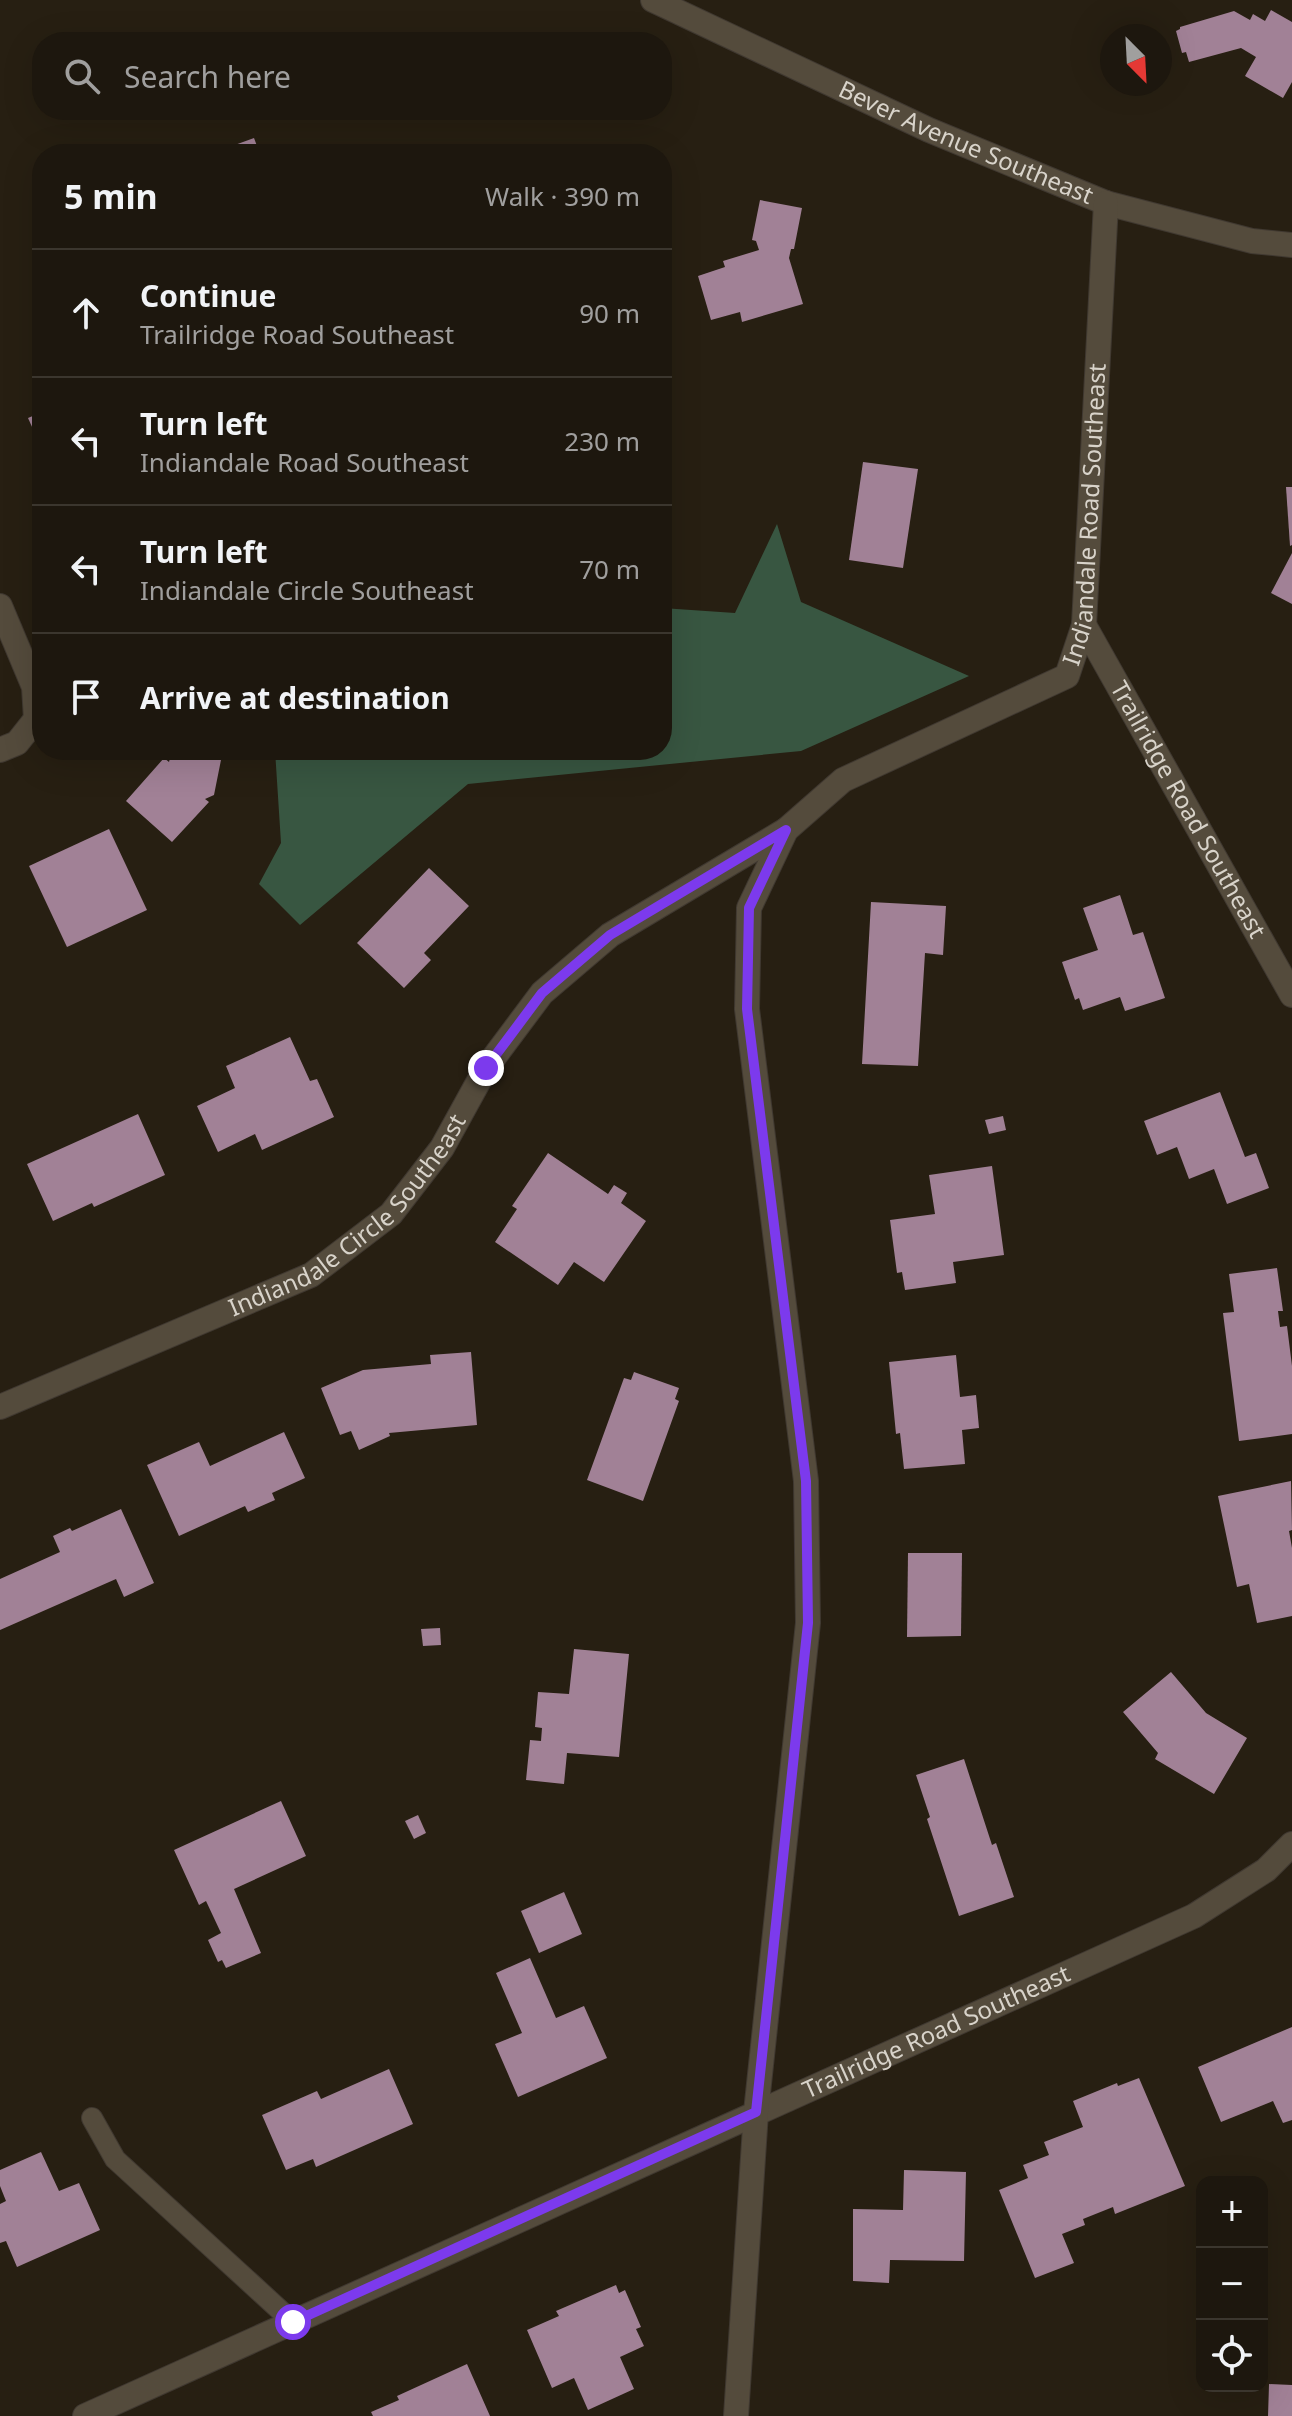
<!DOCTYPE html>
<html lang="en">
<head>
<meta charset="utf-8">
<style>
	:root { --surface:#1d170e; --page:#252017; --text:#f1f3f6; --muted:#a09f9e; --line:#3b362e }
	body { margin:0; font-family:"Noto Sans",sans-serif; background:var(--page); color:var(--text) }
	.controls { position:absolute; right:24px; bottom:24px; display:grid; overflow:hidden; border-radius:16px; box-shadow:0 8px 32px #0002 }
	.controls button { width:72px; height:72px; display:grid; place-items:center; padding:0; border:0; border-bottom:2px solid var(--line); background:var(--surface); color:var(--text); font:40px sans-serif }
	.compass { position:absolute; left:1100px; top:24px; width:72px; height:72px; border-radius:50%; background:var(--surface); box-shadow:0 8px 32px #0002; rotate:156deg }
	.stop { position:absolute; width:24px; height:24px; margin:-18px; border:6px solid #7c3aed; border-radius:50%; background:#fff }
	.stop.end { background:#7c3aed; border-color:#fff; box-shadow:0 2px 8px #0008 }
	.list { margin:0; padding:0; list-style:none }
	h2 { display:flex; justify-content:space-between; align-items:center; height:104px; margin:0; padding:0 32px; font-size:34px }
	h2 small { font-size:26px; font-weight:400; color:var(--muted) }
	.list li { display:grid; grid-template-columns:52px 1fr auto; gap:24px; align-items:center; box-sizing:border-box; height:128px; padding:0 32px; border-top:2px solid var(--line) }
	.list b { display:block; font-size:30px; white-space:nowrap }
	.list p { margin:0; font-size:26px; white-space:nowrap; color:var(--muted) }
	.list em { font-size:26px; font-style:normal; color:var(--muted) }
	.icon { flex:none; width:44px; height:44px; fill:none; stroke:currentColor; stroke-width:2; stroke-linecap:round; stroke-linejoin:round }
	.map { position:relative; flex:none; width:1292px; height:2416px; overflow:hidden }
	.search { position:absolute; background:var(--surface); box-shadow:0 8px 32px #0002; left:32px; top:32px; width:640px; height:88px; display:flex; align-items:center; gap:20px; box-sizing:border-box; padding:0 28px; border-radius:32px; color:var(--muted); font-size:30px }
	.panel { position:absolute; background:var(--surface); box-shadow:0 8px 32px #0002; left:32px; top:144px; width:640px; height:616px; border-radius:32px }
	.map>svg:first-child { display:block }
</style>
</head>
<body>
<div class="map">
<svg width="1292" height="2416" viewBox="0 0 1292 2416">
	<rect width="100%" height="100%" fill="#271f12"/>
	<path fill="#385641" d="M 777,524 L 801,602 L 969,676 L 801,751 L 468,784 L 300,925 L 259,884 L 281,843 L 275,750 L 662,750 L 662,608 L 735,613 Z"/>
	<g fill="#a18196">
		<path d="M 1271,10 L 1292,22 L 1292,82 L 1283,98 L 1245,76 L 1256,57 L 1241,48 L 1189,62 L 1186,52 L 1182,53 L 1176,31 L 1180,29 L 1180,27 L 1234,11 L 1250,20 L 1253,14 L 1265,21 Z"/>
		<path d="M 254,138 L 260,154 L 223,154 L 221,150 Z"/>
		<path d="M 760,200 L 802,208 L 794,249 L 791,249 L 789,258 L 803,304 L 742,322 L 740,312 L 711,320 L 698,276 L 725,267 L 723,261 L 759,250 L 756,241 L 752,240 Z"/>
		<path d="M 42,412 L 42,449 L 28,418 Z"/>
		<path d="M 863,462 L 918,469 L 903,568 L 849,560 Z"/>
		<path d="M 1286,487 L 1292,487 L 1292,545 L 1290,546 Z"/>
		<path d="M 1292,553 L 1292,604 L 1271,593 Z"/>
		<path d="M 172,750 L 223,750 L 214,795 L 205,799 L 209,802 L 172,842 L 126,801 L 164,758 L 169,762 Z"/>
		<path d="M 109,829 L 147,910 L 67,947 L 29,866 Z"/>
		<path d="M 429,868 L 469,906 L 424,953 L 431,960 L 404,988 L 357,943 Z"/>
		<path d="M 1120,895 L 1133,935 L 1143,932 L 1165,998 L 1125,1011 L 1120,997 L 1083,1010 L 1079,998 L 1075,1000 L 1062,962 L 1098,950 L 1083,908 Z"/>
		<path d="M 871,902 L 946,906 L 943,955 L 925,953 L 918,1066 L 862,1064 Z"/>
		<path d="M 290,1037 L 310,1081 L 317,1079 L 334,1117 L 262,1150 L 255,1134 L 218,1152 L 197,1106 L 235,1088 L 226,1066 Z"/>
		<path d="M 1220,1092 L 1245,1157 L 1256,1153 L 1269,1188 L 1227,1204 L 1214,1169 L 1189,1179 L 1177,1147 L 1157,1155 L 1144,1121 Z"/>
		<path d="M 138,1114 L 165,1175 L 94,1207 L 92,1203 L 53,1221 L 27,1164 Z"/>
		<path d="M 1003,1116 L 1006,1130 L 989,1134 L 985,1120 Z"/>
		<path d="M 548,1153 L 608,1194 L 614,1185 L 627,1193 L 621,1203 L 646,1221 L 604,1282 L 574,1262 L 558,1285 L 495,1242 L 517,1209 L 512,1206 Z"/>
		<path d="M 992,1166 L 1004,1255 L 953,1262 L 956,1283 L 905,1290 L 902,1272 L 897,1273 L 890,1220 L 935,1214 L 929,1175 Z"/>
		<path d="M 1277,1268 L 1283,1311 L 1278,1311 L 1280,1327 L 1287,1326 L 1292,1366 L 1292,1434 L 1239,1441 L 1223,1313 L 1234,1312 L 1229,1274 Z"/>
		<path d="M 471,1352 L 477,1425 L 389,1433 L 390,1436 L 359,1450 L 351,1431 L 340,1435 L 321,1388 L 363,1370 L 431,1364 L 430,1355 Z"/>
		<path d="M 956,1355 L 960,1397 L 976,1395 L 979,1428 L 962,1430 L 965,1464 L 904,1469 L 900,1433 L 896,1434 L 889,1362 Z"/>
		<path d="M 634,1372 L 679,1388 L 675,1399 L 679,1401 L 643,1501 L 587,1480 L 624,1378 L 631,1380 Z"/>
		<path d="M 284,1432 L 305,1478 L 272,1493 L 275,1500 L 248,1512 L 245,1506 L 179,1536 L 147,1465 L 199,1442 L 210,1466 Z"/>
		<path d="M 1291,1481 L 1292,1530 L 1289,1531 L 1292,1548 L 1292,1616 L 1257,1623 L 1249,1584 L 1237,1587 L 1218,1496 Z"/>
		<path d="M 121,1509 L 154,1583 L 124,1597 L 116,1579 L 0,1630 L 0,1579 L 60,1552 L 53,1536 L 70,1528 L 72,1531 Z"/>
		<path d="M 908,1553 L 962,1553 L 961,1636 L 907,1637 Z"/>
		<path d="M 440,1628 L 441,1645 L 423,1646 L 421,1629 Z"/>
		<path d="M 574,1649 L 629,1654 L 619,1757 L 567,1753 L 564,1784 L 526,1780 L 530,1740 L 541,1741 L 542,1728 L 535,1727 L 538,1692 L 569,1694 Z"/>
		<path d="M 1171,1672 L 1206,1713 L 1247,1738 L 1214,1794 L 1155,1759 L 1158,1753 L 1123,1712 Z"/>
		<path d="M 964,1759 L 992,1845 L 996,1843 L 1014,1897 L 959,1916 L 927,1819 L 930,1817 L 916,1775 Z"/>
		<path d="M 281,1801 L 306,1856 L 234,1889 L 261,1953 L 226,1968 L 222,1960 L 218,1962 L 208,1940 L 221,1933 L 206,1901 L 199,1905 L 174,1850 Z"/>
		<path d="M 418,1815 L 426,1833 L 414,1839 L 405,1821 Z"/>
		<path d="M 564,1892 L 582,1934 L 539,1953 L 521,1911 Z"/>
		<path d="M 530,1958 L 556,2018 L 584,2006 L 607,2058 L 518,2097 L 495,2044 L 522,2033 L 496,1973 Z"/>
		<path d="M 1292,2027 L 1292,2120 L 1283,2123 L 1273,2101 L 1221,2122 L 1198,2067 Z"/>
		<path d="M 389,2069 L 413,2124 L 316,2167 L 313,2159 L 286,2170 L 262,2115 L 317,2091 L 321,2099 Z"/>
		<path d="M 1139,2078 L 1185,2186 L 1115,2214 L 1113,2207 L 1083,2219 L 1085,2225 L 1062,2234 L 1074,2263 L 1035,2278 L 999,2190 L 1028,2178 L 1023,2165 L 1049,2155 L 1044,2142 L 1083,2127 L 1073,2101 L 1117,2083 L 1118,2086 Z"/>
		<path d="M 41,2152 L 59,2191 L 79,2183 L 100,2230 L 17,2267 L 6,2241 L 0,2243 L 0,2204 L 6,2201 L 0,2186 L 0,2170 Z"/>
		<path d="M 904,2170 L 966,2172 L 964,2261 L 890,2260 L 889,2283 L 853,2281 L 853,2209 L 903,2210 Z"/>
		<path d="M 616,2285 L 619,2293 L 625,2290 L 641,2327 L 636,2329 L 644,2346 L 620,2357 L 634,2389 L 588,2410 L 574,2378 L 552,2388 L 527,2330 L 559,2316 L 556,2311 Z"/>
		<path d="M 467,2364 L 490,2416 L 373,2416 L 371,2412 L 399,2400 L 397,2396 Z"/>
		<path d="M 1269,2384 L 1292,2385 L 1292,2416 L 1268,2416 Z"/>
	</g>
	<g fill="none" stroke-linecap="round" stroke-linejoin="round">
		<defs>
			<path id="lane" d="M 92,2118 L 115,2159 L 293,2322"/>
			<g id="street">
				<path id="s1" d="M 653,0 L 929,130 L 1106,203 L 1252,241 L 1292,245"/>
				<path d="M 0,606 L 34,687 L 36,719 L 17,743 L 0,750"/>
				<path id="s2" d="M 1084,625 L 1292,995"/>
				<path id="s3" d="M 0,1407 L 311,1275 L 391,1214 L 442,1148 L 486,1068 L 542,993 L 610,935 L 786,830"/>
				<path id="s4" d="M 85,2416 L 1194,1916 L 1266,1870 L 1292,1844"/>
				<path id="s5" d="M 736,2416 L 756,2112 L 808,1623 L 806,1481 L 747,1009 L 749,908 L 786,830 L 843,780 L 1067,676 L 1084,625 L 1106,203"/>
			</g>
		</defs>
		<use href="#lane" stroke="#403931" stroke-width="22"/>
		<use href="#street" stroke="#403931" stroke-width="26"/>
		<use href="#lane" stroke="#544b3c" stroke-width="20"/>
		<use href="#street" stroke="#544b3c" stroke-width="24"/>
	</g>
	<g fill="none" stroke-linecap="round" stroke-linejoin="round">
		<path stroke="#7c3aed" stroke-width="10" d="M 293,2322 L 756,2112 L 808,1623 L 806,1481 L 747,1009 L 749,908 L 786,830 L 610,935 L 542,993 L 486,1068"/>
	</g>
	<g text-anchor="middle" stroke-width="8" stroke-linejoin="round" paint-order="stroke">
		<g font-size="24" fill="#d8d3ca" stroke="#0d0a05">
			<text dy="8" stroke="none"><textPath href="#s1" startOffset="344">Bever Avenue Southeast</textPath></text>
			<text dy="8" stroke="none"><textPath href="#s5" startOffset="2088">Indiandale Road Southeast</textPath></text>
			<text dy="8" stroke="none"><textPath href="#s2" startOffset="212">Trailridge Road Southeast</textPath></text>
			<text dy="8" stroke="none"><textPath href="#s3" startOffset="404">Indiandale Circle Southeast</textPath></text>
			<text dy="8" stroke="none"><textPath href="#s4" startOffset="934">Trailridge Road Southeast</textPath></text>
		</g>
	</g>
</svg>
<div class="controls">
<button>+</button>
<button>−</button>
<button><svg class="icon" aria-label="locate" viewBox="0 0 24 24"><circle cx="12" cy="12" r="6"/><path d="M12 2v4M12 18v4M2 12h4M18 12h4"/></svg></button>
</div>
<svg class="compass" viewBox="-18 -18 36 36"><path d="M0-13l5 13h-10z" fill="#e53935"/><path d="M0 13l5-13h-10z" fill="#a09f9e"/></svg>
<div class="stop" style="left:293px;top:2322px"></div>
<div class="stop end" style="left:486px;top:1068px"></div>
<div class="search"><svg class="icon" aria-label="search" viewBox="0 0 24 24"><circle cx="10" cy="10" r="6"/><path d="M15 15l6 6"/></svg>Search here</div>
<section class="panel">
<h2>5 min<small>Walk · 390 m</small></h2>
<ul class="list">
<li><svg class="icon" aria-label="ahead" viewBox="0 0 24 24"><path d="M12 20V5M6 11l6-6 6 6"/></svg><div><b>Continue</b><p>Trailridge Road Southeast</p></div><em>90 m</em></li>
<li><svg class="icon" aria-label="left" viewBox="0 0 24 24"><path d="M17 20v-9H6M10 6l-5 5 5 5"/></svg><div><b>Turn left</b><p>Indiandale Road Southeast</p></div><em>230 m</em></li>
<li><svg class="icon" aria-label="left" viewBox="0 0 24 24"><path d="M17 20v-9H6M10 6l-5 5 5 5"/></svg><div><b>Turn left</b><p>Indiandale Circle Southeast</p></div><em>70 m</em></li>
<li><svg class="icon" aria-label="arrive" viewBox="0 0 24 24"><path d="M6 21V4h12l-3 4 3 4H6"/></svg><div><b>Arrive at destination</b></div></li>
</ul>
</section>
</div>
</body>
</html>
